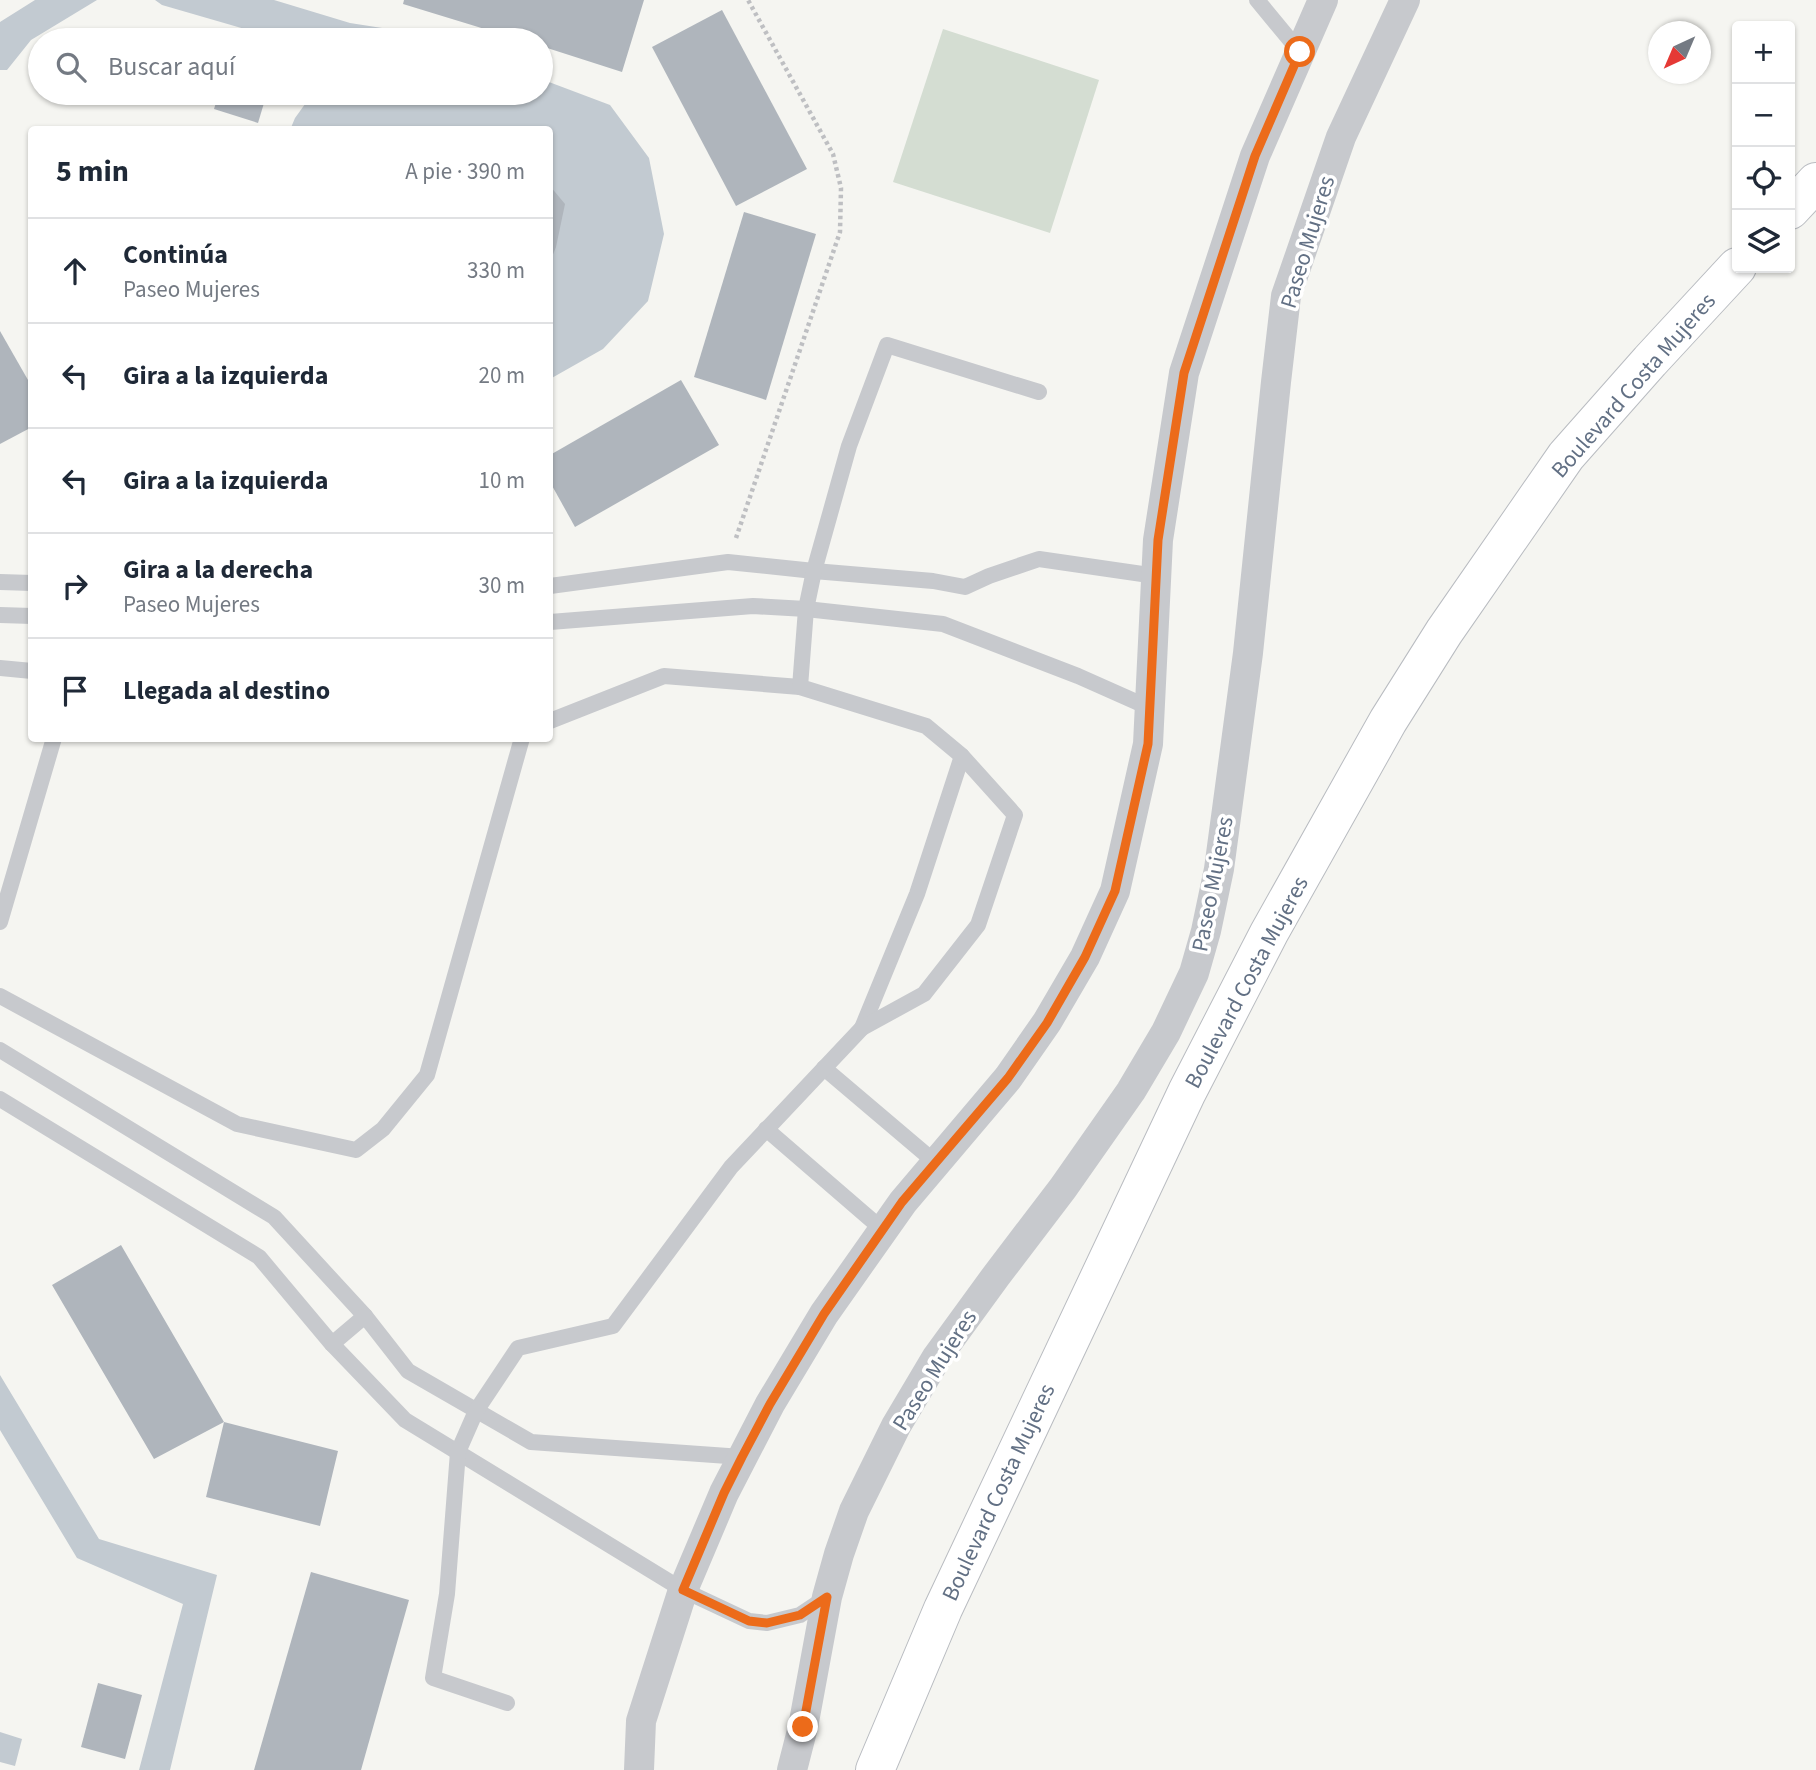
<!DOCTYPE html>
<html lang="es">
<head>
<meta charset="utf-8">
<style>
	:root { --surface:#fff; --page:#f2f2f3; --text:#1f2937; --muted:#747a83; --line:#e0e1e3 }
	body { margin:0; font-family:"Source Sans 3",sans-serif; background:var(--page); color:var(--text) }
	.controls { position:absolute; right:21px; top:21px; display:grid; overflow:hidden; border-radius:7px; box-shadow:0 2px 5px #0004 }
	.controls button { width:63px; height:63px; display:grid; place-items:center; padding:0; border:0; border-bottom:2px solid var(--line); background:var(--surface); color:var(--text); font:35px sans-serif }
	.compass { position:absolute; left:1648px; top:21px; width:63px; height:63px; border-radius:50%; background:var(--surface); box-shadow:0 2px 5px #0004; rotate:224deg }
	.stop { position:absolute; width:21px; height:21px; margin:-16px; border:5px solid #ec6b1a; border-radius:50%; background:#fff }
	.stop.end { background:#ec6b1a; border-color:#fff; box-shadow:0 2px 7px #0008 }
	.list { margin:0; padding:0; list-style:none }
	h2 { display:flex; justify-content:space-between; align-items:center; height:91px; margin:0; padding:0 28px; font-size:30px }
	h2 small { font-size:23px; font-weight:400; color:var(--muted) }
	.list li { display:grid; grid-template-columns:46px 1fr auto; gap:21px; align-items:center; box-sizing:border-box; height:105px; padding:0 28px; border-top:2px solid var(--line) }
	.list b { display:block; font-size:26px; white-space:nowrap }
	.list p { margin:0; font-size:23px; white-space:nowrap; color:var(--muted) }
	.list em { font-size:23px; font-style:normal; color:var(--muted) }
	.icon { flex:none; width:38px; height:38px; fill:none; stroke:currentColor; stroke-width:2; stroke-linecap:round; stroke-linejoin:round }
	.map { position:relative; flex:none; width:1816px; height:1770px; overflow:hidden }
	.search { position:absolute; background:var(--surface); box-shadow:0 2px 5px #0004; left:28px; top:28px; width:525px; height:77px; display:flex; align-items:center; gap:18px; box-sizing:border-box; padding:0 24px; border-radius:38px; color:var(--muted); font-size:26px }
	.panel { position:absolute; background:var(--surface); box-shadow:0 2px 5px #0004; left:28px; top:126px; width:525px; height:616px; border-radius:7px }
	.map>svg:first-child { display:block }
</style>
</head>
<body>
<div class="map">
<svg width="1816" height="1770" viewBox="0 0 1816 1770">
	<rect width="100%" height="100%" fill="#f5f5f1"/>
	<path fill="#d4ddd2" d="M 943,29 L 1099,80 L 1050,233 L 893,182 Z"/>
	<g fill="#c2cad1">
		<path d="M 35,0 L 97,0 L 31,40 L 7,70 L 0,70 L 0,22 Z"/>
		<path d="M 155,0 L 274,0 L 350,23 L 395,30 L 428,40 L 307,40 L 293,33 L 259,33 L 162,5 Z"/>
		<path d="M 541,79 L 610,105 L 649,158 L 664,234 L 648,301 L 603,349 L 550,379 L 550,130 L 290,130 L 295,118 L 313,93 L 541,93 Z"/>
		<path d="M 0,1375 L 99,1539 L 217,1575 L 170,1770 L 139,1770 L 183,1604 L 77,1558 L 0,1430 Z"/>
		<path d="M 0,1732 L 22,1739 L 15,1766 L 0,1762 Z"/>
	</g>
	<g fill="#afb5bc">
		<path d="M 404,0 L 644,0 L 622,72 L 541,46 L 541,40 L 521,40 L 403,4 Z"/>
		<path d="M 722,10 L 807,169 L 736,206 L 652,47 Z"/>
		<path d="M 170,93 L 198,93 L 176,104 Z"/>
		<path d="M 219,93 L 267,93 L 258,123 L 214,109 Z"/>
		<path d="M 550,186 L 565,204 L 556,247 L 550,262 Z"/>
		<path d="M 744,212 L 816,234 L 766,400 L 694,377 Z"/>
		<path d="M 0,331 L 32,387 L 32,427 L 0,444 Z"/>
		<path d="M 681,380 L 719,445 L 575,527 L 550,482 L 550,455 Z"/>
		<path d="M 121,1245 L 224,1422 L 338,1451 L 320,1526 L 206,1497 L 224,1422 L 154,1459 L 52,1285 Z"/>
		<path d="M 311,1572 L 409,1600 L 361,1770 L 254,1770 Z"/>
		<path d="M 98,1683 L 142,1695 L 125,1759 L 81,1747 Z"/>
	</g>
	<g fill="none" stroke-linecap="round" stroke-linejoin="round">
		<defs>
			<g id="secondary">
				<path d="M 1790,210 L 1816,182"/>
				<path d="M 875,1770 L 943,1609 L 1187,1092 L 1269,933 L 1388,721 L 1444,632 L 1566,456 L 1650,361 L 1737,267"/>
			</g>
		</defs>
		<use href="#secondary" stroke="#b9bcc1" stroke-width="40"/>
		<path stroke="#bebfc2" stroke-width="4.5" stroke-dasharray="3.5 3.5" stroke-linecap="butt" d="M 736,538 L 840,232 L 841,188 L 833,154 L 748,0"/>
		<g stroke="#c7c9cd" stroke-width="16">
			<path d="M 1257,0 L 1300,52"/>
			<path d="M 0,582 L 32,583"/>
			<path d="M 550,586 L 728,562 L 814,571 L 933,581 L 965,587 L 989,576 L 1039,559 L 1156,576"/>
			<path d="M 0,615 L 32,616"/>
			<path d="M 550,622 L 753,606 L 806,609 L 943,624 L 1078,676 L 1150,708"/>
			<path d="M 0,668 L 32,671"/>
			<path d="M 550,721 L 664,676 L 800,687"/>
			<path d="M 0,922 L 54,738"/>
			<path d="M 0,996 L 237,1124 L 356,1150 L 383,1129 L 427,1075 L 522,738"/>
			<path d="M 862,1028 L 917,894 L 962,756"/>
			<path d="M 0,1050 L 274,1217 L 365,1316 L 408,1371 L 531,1442 L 742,1457"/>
			<path d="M 824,1068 L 936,1163"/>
			<path d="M 0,1099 L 259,1257 L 332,1344 L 405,1420 L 683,1590 L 749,1621 L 767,1623 L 800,1615 L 827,1597"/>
			<path d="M 766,1129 L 883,1230"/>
			<path d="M 332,1344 L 365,1316"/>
			<path d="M 507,1703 L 433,1678 L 447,1594 L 458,1452 L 476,1411 L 518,1348 L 613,1326 L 731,1167 L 862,1028 L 924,994 L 978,925 L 1015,815 L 962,756 L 926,726 L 800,687 L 806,609 L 814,571 L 849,446 L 887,345 L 1039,392"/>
		</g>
		<g stroke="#c7c9cd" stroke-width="30">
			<path d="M 639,1770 L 641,1721 L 683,1590 L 724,1493 L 770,1404 L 824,1314 L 903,1202 L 1008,1078 L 1047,1022 L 1085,957 L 1115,891 L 1148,744 L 1158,540 L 1184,373 L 1255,156 L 1323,0"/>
			<path d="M 792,1770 L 803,1727 L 827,1597 L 839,1554 L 854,1511 L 896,1426 L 937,1357 L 996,1276 L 1063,1188 L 1131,1091 L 1166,1032 L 1194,973 L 1206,931 L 1219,869 L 1248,653 L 1276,382 L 1286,296 L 1341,137 L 1405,0"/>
		</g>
		<use href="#secondary" stroke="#fff" stroke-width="38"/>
	</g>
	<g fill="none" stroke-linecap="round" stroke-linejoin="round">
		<path stroke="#ec6b1a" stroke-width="9" d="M 803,1727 L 827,1597 L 800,1615 L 767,1623 L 749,1621 L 683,1590 L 724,1493 L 742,1457 L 770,1404 L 824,1314 L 902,1202 L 1008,1078 L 1047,1023 L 1085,957 L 1115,891 L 1148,744 L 1158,540 L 1184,373 L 1255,156 L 1300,52"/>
	</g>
	<g text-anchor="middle" stroke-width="7" stroke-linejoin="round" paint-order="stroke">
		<g font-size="23" fill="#627084" stroke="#fff">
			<text transform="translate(1307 242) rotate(-73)" y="8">Paseo Mujeres</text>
			<text transform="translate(1633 385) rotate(-49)" y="8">Boulevard Costa Mujeres</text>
			<text transform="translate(1212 884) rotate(-79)" y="8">Paseo Mujeres</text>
			<text transform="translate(1246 982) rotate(-62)" y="8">Boulevard Costa Mujeres</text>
			<text transform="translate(934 1370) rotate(-58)" y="8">Paseo Mujeres</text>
			<text transform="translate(998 1492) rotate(-65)" y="8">Boulevard Costa Mujeres</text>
		</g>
	</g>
</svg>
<div class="controls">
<button>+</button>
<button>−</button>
<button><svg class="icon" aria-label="locate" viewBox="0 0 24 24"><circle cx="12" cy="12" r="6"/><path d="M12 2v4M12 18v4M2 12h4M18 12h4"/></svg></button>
<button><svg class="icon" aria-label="layers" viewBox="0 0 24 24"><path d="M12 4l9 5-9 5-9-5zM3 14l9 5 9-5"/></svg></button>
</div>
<svg class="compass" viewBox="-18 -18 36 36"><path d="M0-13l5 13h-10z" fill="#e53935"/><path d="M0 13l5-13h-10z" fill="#747a83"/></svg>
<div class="stop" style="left:1300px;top:52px"></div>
<div class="stop end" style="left:803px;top:1727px"></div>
<div class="search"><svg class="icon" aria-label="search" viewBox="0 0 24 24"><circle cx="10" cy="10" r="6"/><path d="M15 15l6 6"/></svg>Buscar aquí</div>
<section class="panel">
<h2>5 min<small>A pie · 390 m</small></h2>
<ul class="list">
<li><svg class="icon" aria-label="ahead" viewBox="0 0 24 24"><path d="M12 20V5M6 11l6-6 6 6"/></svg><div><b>Continúa</b><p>Paseo Mujeres</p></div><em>330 m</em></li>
<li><svg class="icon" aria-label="left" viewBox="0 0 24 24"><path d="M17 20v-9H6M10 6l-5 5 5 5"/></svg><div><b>Gira a la izquierda</b></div><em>20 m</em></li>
<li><svg class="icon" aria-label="left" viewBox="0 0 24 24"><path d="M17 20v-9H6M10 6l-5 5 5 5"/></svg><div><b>Gira a la izquierda</b></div><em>10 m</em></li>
<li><svg class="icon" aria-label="right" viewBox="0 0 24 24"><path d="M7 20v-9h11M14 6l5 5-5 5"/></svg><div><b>Gira a la derecha</b><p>Paseo Mujeres</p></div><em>30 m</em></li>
<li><svg class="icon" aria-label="arrive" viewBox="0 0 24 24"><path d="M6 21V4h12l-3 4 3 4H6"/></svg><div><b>Llegada al destino</b></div></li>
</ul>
</section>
</div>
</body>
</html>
